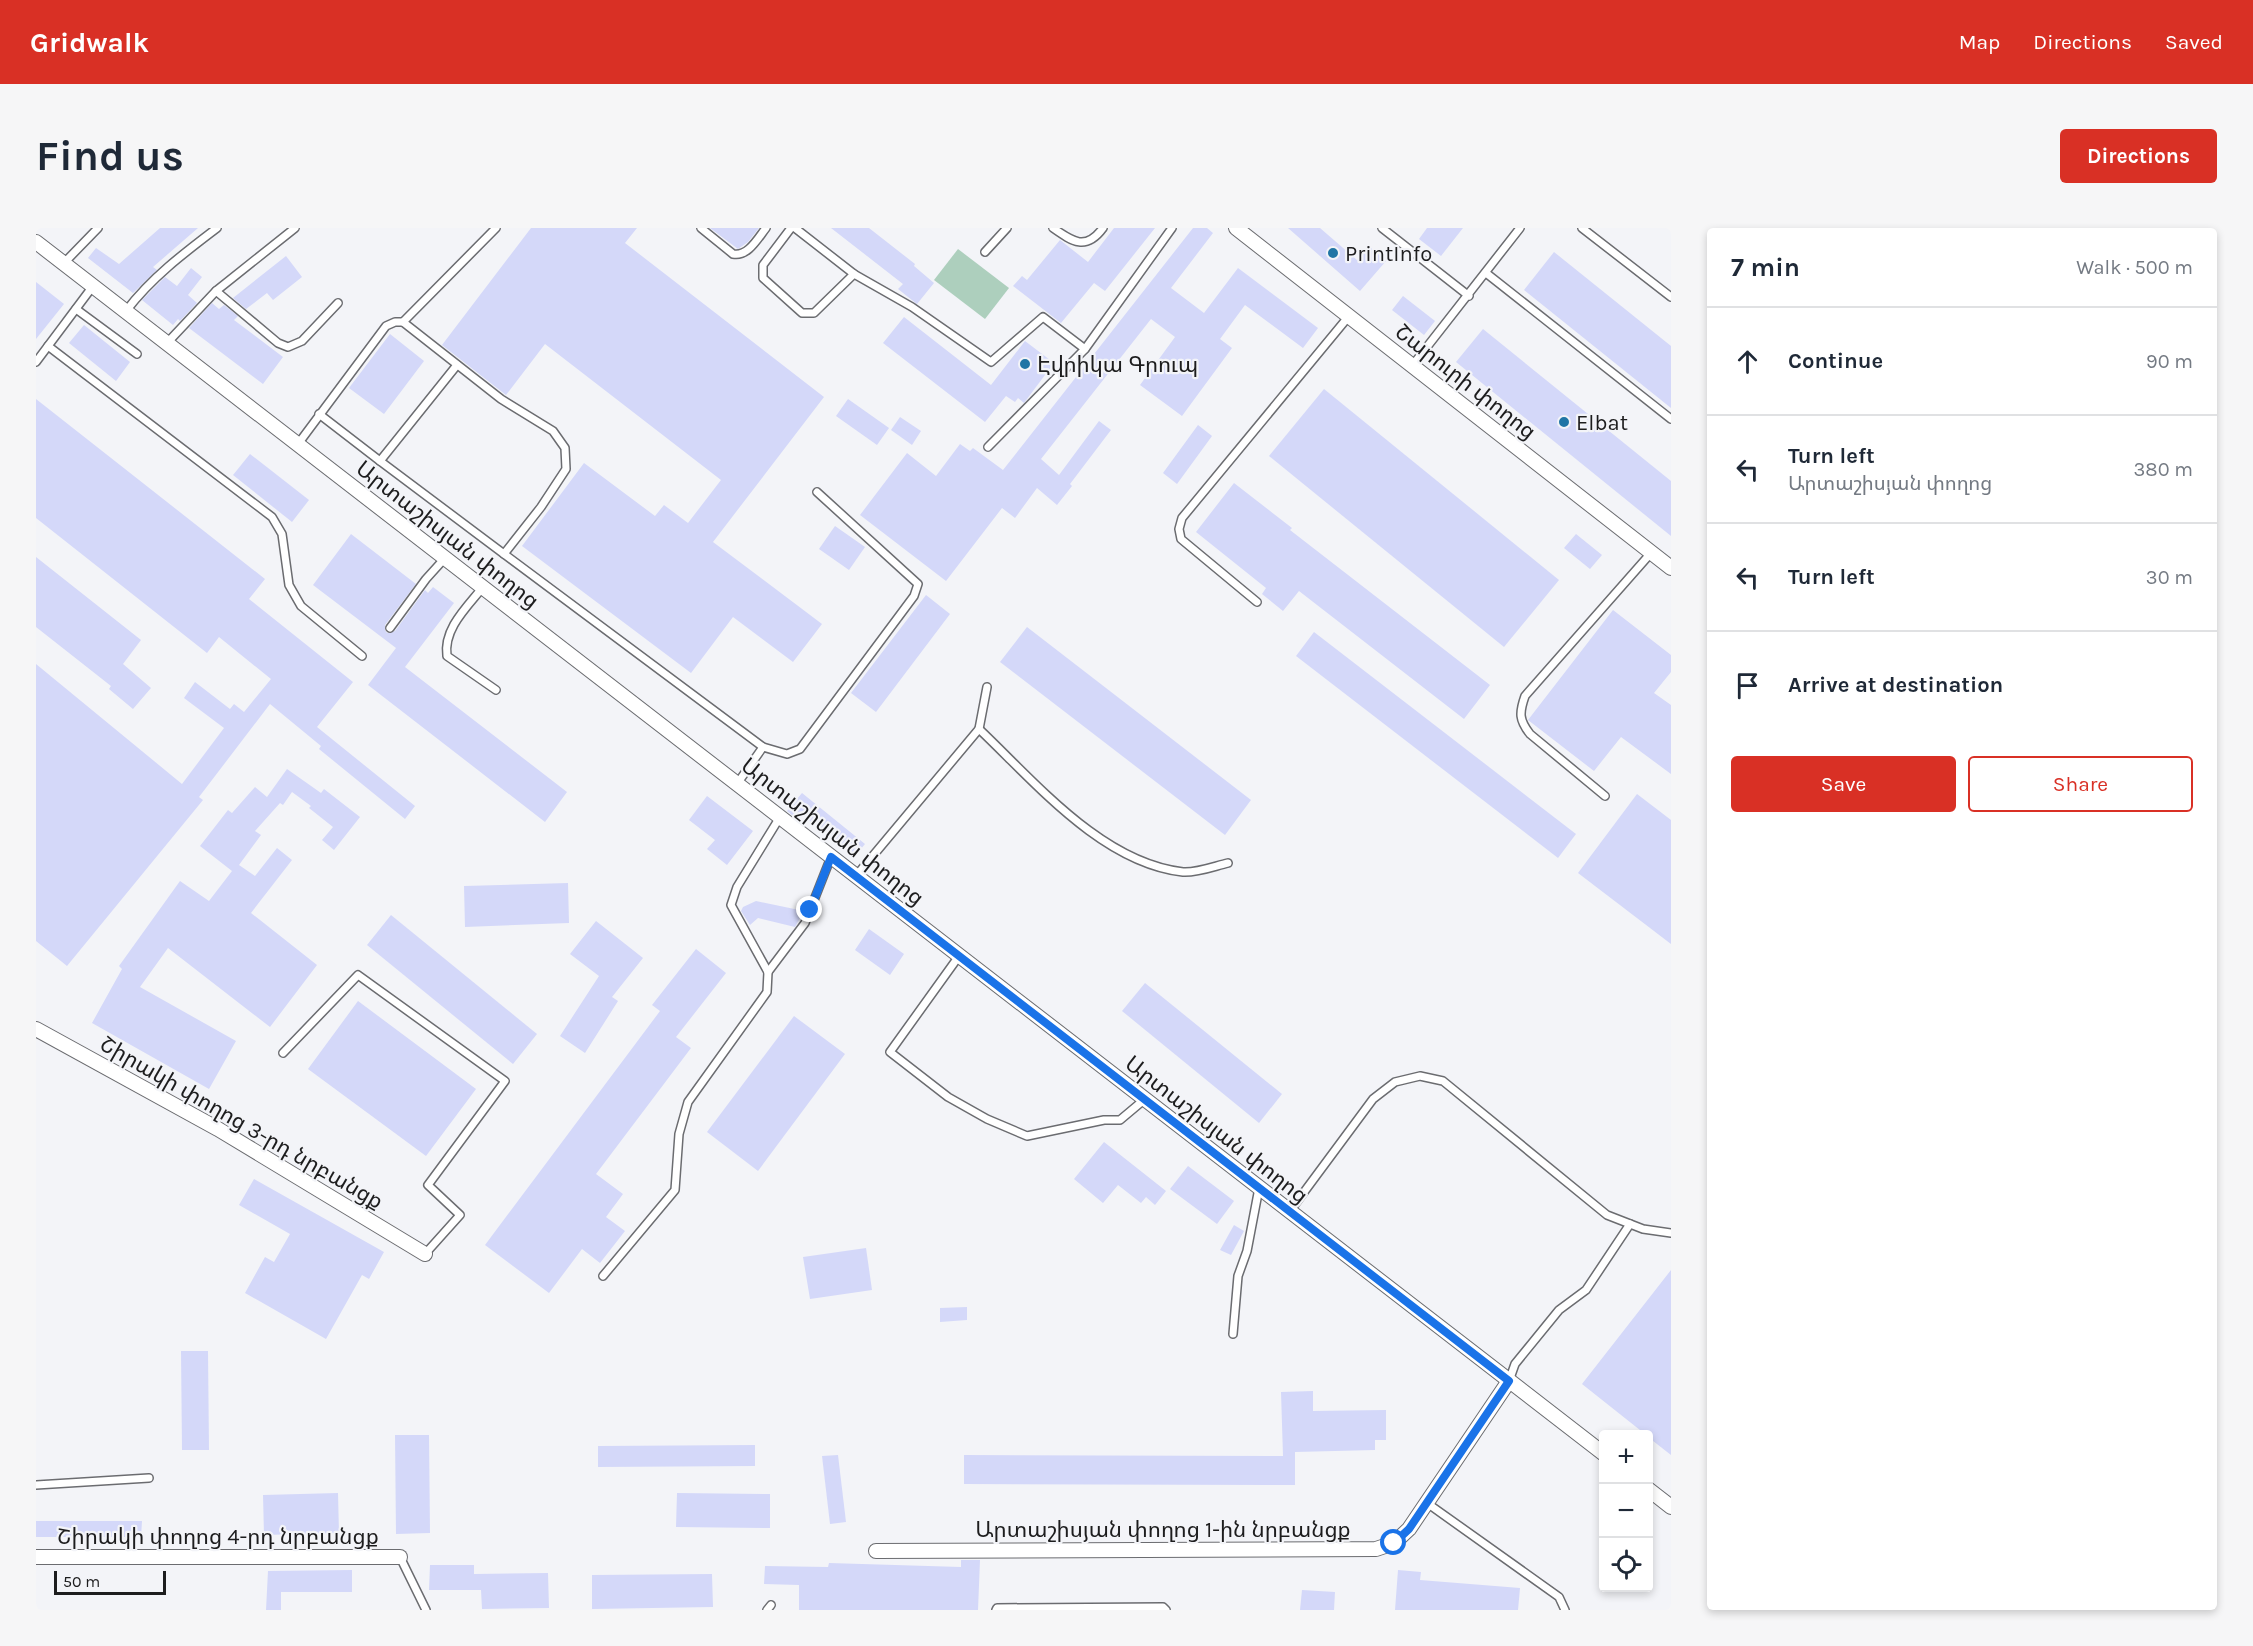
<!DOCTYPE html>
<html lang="en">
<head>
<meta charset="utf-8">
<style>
	:root { --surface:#fff; --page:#f6f6f7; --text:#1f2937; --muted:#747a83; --line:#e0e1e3; --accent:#d93025 }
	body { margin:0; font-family:Karla,"Noto Sans Armenian",sans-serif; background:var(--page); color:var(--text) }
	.controls { position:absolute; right:18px; bottom:18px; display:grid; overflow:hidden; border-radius:6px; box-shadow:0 3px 9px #0003 }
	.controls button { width:54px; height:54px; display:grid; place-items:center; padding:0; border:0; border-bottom:2px solid var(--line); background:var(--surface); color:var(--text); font:30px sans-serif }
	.scale { position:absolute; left:18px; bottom:15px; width:112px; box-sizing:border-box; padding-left:6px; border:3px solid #1d1d1e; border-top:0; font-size:16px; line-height:21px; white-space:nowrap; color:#1d1d1e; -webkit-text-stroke:4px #f3f4f8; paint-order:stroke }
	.stop { position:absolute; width:18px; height:18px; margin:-14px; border:4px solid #1a73e8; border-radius:50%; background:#fff }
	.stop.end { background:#1a73e8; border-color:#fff; box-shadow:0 2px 6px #0008 }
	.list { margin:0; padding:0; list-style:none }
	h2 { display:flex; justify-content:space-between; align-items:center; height:78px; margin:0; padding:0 24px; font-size:26px }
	h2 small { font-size:20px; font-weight:400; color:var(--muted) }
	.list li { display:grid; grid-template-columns:39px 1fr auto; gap:18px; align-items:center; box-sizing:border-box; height:108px; padding:0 24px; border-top:2px solid var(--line) }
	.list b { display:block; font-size:22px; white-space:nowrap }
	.list p { margin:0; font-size:20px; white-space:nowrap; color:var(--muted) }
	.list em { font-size:20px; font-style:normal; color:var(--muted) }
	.actions { display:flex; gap:12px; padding:18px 24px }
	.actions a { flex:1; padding:14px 0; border:2px solid var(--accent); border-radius:6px; text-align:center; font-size:21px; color:var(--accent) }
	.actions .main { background:var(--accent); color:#fff }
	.icon { flex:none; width:33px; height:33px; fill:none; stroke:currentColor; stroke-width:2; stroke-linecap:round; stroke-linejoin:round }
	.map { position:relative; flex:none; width:1635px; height:1382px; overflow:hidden; border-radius:6px }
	header { display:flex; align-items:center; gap:36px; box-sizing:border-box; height:84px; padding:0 30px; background:var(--accent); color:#fff }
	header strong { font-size:28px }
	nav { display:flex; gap:33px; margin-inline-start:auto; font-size:21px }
	.intro { display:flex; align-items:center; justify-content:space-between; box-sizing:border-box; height:144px; padding:0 36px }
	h1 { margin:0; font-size:42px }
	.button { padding:15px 27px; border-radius:6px; background:var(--accent); color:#fff; font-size:21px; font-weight:700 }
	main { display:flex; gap:36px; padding:0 36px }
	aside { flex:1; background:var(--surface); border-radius:6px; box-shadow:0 3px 9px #0003 }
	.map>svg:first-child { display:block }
</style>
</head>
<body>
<header>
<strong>Gridwalk</strong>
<nav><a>Map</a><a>Directions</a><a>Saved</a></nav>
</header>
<div class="intro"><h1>Find us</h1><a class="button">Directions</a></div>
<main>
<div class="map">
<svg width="1635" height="1382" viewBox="0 0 1635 1382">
	<rect width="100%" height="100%" fill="#f3f4f8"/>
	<path fill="#adcfbd" d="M 922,21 L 973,60 L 949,91 L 898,52 Z"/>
	<g fill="#d4d8f9">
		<path d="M 124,0 L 162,0 L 117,39 L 121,42 L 97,65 L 52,30 L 60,20 L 83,36 Z"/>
		<path d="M 495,0 L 601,0 L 589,15 L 788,169 L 677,314 L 786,396 L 757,434 L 697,389 L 655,445 L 486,318 L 548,235 L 619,288 L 628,277 L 652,295 L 685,252 L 509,116 L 470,167 L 406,117 Z"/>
		<path d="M 674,0 L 723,0 L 712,14 L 702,21 Z"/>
		<path d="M 795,0 L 833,0 L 879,36 L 878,38 L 898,55 L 881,76 L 862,61 L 867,56 Z"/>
		<path d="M 1078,0 L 1119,0 L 1069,63 L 1058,55 L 1025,95 L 977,58 L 986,48 L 991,52 L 1024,12 L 1052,34 Z"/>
		<path d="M 1157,0 L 1171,0 L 1177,5 L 1135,60 L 1168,85 L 1202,40 L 1282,100 L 1267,120 L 1209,77 L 1184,111 L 1196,120 L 1146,188 L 1104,157 L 1139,109 L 1115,91 L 1005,231 L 1023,247 L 1063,193 L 1075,202 L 1034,256 L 1036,258 L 1021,277 L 1001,260 L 979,290 L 966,280 L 910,353 L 824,287 L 871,225 L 900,248 L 924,216 L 934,223 L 937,220 L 967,242 Z"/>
		<path d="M 1252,0 L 1284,0 L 1321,32 L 1333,18 L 1350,33 L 1324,63 Z"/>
		<path d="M 1391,0 L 1427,0 L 1405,28 L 1383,11 Z"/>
		<path d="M 1518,24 L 1635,118 L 1635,180 L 1488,62 Z"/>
		<path d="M 250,28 L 266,49 L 237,72 L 231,65 L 210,81 L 197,70 Z"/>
		<path d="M 155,40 L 166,49 L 152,67 L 161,75 L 144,93 L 142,91 L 137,97 L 106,72 L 129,49 L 141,58 Z"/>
		<path d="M 0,54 L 28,76 L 0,111 Z"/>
		<path d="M 1367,68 L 1399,93 L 1388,107 L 1356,82 Z"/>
		<path d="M 176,75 L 183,81 L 188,77 L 202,88 L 198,92 L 247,129 L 227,156 L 153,100 Z"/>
		<path d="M 868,89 L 955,157 L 989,113 L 1018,135 L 988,175 L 982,170 L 979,174 L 970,168 L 949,194 L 847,115 Z"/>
		<path d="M 48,97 L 94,134 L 80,153 L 33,115 Z"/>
		<path d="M 1447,101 L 1635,253 L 1635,308 L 1420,134 Z"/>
		<path d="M 354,106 L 388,133 L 348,186 L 313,160 Z"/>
		<path d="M 1288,161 L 1523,352 L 1468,419 L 1233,228 Z"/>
		<path d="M 0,171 L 229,351 L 213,371 L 317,454 L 281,499 L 379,578 L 369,591 L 283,521 L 285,518 L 234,476 L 163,569 L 167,572 L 31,738 L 0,713 L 0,436 L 146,556 L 188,500 L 148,470 L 159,454 L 194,481 L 198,476 L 208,484 L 235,451 L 183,409 L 171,425 L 0,290 Z"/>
		<path d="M 812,171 L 853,200 L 841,217 L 800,188 Z"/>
		<path d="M 864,189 L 885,203 L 876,217 L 855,202 Z"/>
		<path d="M 1162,197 L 1176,208 L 1141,256 L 1127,245 Z"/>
		<path d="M 214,226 L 273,272 L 256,294 L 197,247 Z"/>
		<path d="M 1198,255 L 1256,300 L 1254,302 L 1454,457 L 1428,491 L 1263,363 L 1247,383 L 1226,366 L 1230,360 L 1160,304 Z"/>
		<path d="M 799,298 L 829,319 L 813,342 L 783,321 Z"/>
		<path d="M 315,306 L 380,356 L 349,397 L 349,402 L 351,405 L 359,403 L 389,362 L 392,365 L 397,359 L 418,375 L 369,439 L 531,564 L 509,594 L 332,457 L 360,420 L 277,357 Z"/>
		<path d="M 1540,306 L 1566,327 L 1554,341 L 1528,320 Z"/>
		<path d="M 0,329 L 105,412 L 87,436 L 115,460 L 97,481 L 73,461 L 75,458 L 0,399 Z"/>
		<path d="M 890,367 L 914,386 L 840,484 L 815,465 Z"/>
		<path d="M 1577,382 L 1635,427 L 1635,444 L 1618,465 L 1635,477 L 1635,546 L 1585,509 L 1558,543 L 1492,492 Z"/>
		<path d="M 991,399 L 1215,572 L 1189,607 L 964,434 Z"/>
		<path d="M 1278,404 L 1540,606 L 1522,630 L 1260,428 Z"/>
		<path d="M 251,541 L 285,565 L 288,561 L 324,589 L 298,622 L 286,612 L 297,599 L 273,580 L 275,578 L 256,564 L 247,577 L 244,575 L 219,603 L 225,607 L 203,637 L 219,648 L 241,620 L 256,632 L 215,685 L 281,737 L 234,799 L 132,720 L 104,759 L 200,813 L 173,861 L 56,795 L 86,741 L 83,738 L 144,653 L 173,673 L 196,643 L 164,618 L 192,582 L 196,585 L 219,559 L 231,569 Z"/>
		<path d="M 766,565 L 829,616 L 818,629 L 766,587 L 762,592 L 751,583 Z"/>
		<path d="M 1601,566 L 1635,592 L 1635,716 L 1542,645 Z"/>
		<path d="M 671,568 L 717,603 L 691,637 L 671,621 L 679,612 L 653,592 Z"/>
		<path d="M 532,655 L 533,695 L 429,699 L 428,658 Z"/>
		<path d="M 720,673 L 768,683 L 759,699 L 722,690 L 714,697 L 705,683 L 707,679 Z"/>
		<path d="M 355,687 L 501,806 L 477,836 L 331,717 Z"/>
		<path d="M 560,693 L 607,730 L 576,769 L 582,773 L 549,825 L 524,808 L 563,748 L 534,726 Z"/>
		<path d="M 833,701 L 868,726 L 854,747 L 819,722 Z"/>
		<path d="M 660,721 L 690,745 L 640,809 L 655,820 L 560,946 L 587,966 L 570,989 L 589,1003 L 564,1035 L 546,1021 L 513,1065 L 449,1017 L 624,783 L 616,777 Z"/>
		<path d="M 1109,755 L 1246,866 L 1223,895 L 1086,783 Z"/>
		<path d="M 322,773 L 440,861 L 390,928 L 272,841 Z"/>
		<path d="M 758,788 L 809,826 L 722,943 L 671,904 Z"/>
		<path d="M 1068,914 L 1130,963 L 1119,977 L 1110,969 L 1105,975 L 1082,957 L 1067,975 L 1038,951 Z"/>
		<path d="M 1152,938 L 1198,973 L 1181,996 L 1134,961 Z"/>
		<path d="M 218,951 L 348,1024 L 333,1051 L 326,1047 L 290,1111 L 209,1065 L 229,1029 L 238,1034 L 254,1006 L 203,977 Z"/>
		<path d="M 1198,997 L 1208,1003 L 1195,1027 L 1184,1022 Z"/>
		<path d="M 830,1020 L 836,1062 L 774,1071 L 767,1029 Z"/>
		<path d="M 1635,1042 L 1635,1227 L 1612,1209 L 1612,1206 L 1609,1206 L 1546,1156 Z"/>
		<path d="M 931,1079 L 931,1092 L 904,1094 L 904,1080 Z"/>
		<path d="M 145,1123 L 172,1123 L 173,1222 L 146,1222 Z"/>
		<path d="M 1277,1163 L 1277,1183 L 1350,1182 L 1350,1212 L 1339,1212 L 1339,1222 L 1259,1224 L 1259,1257 L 928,1256 L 928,1227 L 1247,1228 L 1245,1164 Z"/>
		<path d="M 359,1207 L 393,1207 L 394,1305 L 360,1306 Z"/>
		<path d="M 719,1217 L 719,1238 L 562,1239 L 562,1218 Z"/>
		<path d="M 802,1227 L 810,1294 L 794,1296 L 786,1228 Z"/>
		<path d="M 302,1265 L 303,1305 L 228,1307 L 227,1267 Z"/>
		<path d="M 641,1265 L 734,1266 L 734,1300 L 640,1299 Z"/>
		<path d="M 0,1293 L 106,1293 L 105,1309 L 0,1309 Z"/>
		<path d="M 925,1332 L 944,1332 L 942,1382 L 763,1382 L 763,1357 L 728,1356 L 729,1338 L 792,1339 L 793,1335 L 925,1339 Z"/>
		<path d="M 394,1337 L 438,1337 L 438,1346 L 512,1345 L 513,1380 L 446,1381 L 445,1362 L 393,1362 Z"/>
		<path d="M 316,1342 L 316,1364 L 245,1364 L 245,1382 L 230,1382 L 232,1343 Z"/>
		<path d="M 1362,1342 L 1385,1344 L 1384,1352 L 1484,1360 L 1482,1382 L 1359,1382 Z"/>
		<path d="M 676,1346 L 677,1379 L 556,1381 L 556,1347 Z"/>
		<path d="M 1266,1362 L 1299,1364 L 1298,1382 L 1264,1382 Z"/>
	</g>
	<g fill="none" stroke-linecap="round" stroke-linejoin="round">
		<defs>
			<g id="lane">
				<path d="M 665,0 L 697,26 C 712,29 722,10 730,0"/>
				<path d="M 755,0 L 727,37 L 727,50 L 766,85 L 778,85 L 818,46"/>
				<path d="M 759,0 L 818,46 L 876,79 L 955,134 L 1007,89 L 1049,121"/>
				<path d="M 1017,0 C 1037,14 1050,23 1067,0"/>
				<path d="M 1346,0 L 1433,68"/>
				<path d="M 1546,0 L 1635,69"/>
				<path d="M 949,24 L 971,0"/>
				<path d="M 28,35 L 62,0"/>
				<path d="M 1450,45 L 1635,191"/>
				<path d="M 180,63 L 242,115 L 252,119 L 266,113 L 302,75"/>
				<path d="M 40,81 L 101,126"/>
				<path d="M 90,83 C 115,50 148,25 181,0"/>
				<path d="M 367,94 L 460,0"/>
				<path d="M 131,115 L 180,63 L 259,0"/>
				<path d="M 12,118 L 236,289 L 246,306 L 253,357 L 265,378 L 326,428"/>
				<path d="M 0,134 L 57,58"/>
				<path d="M 421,137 L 344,233 L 468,326"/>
				<path d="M 1376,138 L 1484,0"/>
				<path d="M 283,186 L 344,233"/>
				<path d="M 262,216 L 350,98 L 359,94 L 367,94 L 465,171 L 517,203 L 529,220 L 530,241 L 505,279 L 468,326 L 727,519 L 751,526 L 764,521 L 878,368 L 882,356 L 781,264"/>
				<path d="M 952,219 L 1049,121 L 1136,0"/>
				<path d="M 447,359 C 431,379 407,401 411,428 L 460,462"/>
				<path d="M 1221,374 L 1145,311 L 1143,301 L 1146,290 L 1313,88"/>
				<path d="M 354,400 L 390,351 L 409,330"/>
				<path d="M 943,501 C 999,554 1066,635 1147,644 C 1161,645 1179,638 1192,635"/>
				<path d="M 701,556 L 727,519"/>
				<path d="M 1569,568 L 1494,506 C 1483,492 1483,485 1489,468 L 1615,325"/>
				<path d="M 820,648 L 943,501 L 951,459"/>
				<path d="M 923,728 L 854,824 L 912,869 L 951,891 L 991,908 L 1068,892 L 1084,892 L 1109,871"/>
				<path d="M 732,744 L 769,695 L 795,629"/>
				<path d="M 247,825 L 322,747 L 469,853 L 392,957 L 424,987 L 389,1026"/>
				<path d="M 1254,983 L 1337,871 L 1359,854 L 1384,848 L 1407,853 L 1571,987 L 1607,1001 L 1635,1005"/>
				<path d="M 567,1048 L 639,962 L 643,906 L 652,874 L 731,764 L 732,744 L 695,677 L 701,659 L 744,589"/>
				<path d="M 1197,1106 L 1202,1048 L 1211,1023 L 1223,960"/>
				<path d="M 1473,1153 L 1479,1136 L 1523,1082 L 1550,1062 L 1594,996"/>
				<path d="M 0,1257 L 113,1250"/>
				<path d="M 1391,1275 L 1523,1369 L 1529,1382"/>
				<path d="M 364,1329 L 390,1382"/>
				<path d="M 731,1382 L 735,1377"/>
				<path d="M 960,1382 L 961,1380 L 1127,1379 L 1130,1382"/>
			</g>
			<g id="street">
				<path d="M 1200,0 L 1635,340"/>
				<path d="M 0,14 L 1568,1226"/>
				<path d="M 0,801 L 182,901 L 389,1026"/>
				<path d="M 1612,1261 L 1635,1279"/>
				<path d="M 840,1323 L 1340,1321 L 1358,1315 L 1373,1301 L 1473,1153"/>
				<path d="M 0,1329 L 364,1329"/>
			</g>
		</defs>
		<use href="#lane" stroke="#6b6c70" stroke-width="10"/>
		<use href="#street" stroke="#6b6c70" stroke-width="16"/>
		<use href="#lane" stroke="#fff" stroke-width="7"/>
		<use href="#street" stroke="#fff" stroke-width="14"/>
	</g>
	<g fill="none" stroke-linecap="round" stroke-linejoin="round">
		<path stroke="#1a73e8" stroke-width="8" d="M 774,682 L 795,629 L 1473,1153 L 1373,1301 L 1358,1315"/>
	</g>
	<g fill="#2075a5" stroke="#f3f4f8" stroke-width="2">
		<circle cx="1297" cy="25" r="6"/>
		<circle cx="989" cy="136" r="6"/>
		<circle cx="1528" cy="194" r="6"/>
	</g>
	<g text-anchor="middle" stroke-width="4.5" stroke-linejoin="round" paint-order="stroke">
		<g font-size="22" fill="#1d1d1e" stroke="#f3f4f8" text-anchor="start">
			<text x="1309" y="33">PrintInfo</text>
			<text x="1001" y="144">Էվրիկա Գրուպ</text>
			<text x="1540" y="202">Elbat</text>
		</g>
		<g font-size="22" fill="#1d1d1e" stroke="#f3f4f8">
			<text transform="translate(1430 153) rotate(38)" y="8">Շարուրի փողոց</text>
			<text transform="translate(412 306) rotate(38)" y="8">Արտաշիսյան փողոց</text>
			<text transform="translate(797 603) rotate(38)" y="8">Արտաշիսյան փողոց</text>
			<text transform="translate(206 894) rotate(30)" y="8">Շիրակի փողոց 3-րդ նրբանցք</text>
			<text transform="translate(1181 901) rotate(38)" y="8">Արտաշիսյան փողոց</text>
			<text x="1127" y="1309">Արտաշիսյան փողոց 1-ին նրբանցք</text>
			<text x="182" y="1316">Շիրակի փողոց 4-րդ նրբանցք</text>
		</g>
	</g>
</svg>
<div class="controls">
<button>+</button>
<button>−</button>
<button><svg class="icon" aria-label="locate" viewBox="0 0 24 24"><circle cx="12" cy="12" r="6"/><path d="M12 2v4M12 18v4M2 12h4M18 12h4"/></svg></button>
</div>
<div class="scale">50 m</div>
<div class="stop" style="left:1358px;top:1315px"></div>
<div class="stop end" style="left:774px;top:682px"></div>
</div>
<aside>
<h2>7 min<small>Walk · 500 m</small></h2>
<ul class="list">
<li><svg class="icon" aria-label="ahead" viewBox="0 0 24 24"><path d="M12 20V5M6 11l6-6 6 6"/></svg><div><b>Continue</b></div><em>90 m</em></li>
<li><svg class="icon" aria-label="left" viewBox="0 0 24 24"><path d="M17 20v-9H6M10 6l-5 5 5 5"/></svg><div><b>Turn left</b><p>Արտաշիսյան փողոց</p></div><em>380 m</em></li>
<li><svg class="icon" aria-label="left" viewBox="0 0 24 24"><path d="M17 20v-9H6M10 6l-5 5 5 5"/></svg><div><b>Turn left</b></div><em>30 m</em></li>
<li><svg class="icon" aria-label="arrive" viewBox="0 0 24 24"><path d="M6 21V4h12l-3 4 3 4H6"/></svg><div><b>Arrive at destination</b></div></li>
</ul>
<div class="actions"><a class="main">Save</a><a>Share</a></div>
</aside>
</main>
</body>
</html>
